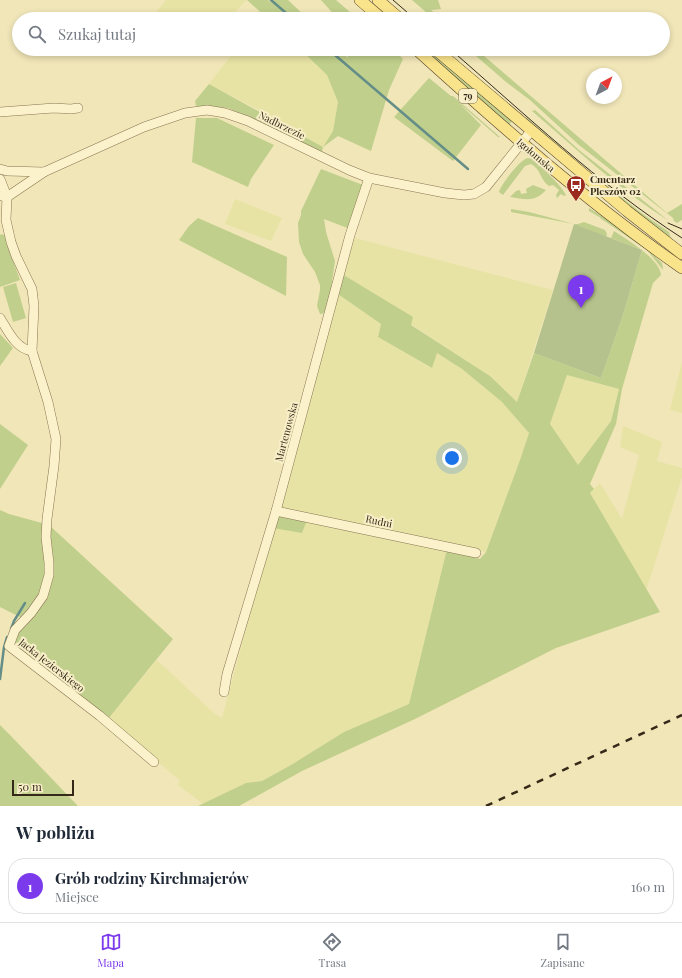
<!DOCTYPE html>
<html lang="pl">
<head>
<meta charset="utf-8">
<style>
	:root { --surface:#fff; --page:#f2f2f3; --text:#1f2937; --muted:#747a83; --line:#e0e1e3; --accent:#7c3aed }
	body { margin:0; font-family:"Playfair Display",serif; background:var(--page); color:var(--text) }
	.compass { position:absolute; left:586px; top:68px; width:36px; height:36px; border-radius:50%; background:var(--surface); box-shadow:0 2px 6px #0003; rotate:41deg }
	.scale { position:absolute; left:12px; bottom:10px; width:62px; box-sizing:border-box; padding-left:4px; border:2px solid #352a19; border-top:0; font-size:11px; line-height:14px; white-space:nowrap; color:#352a19; -webkit-text-stroke:3px #f8efc8; paint-order:stroke }
	.you { position:absolute; left:452px; top:458px; width:14px; height:14px; margin:-10px; border:3px solid #fff; border-radius:50%; background:#1a73e8; box-shadow:0 0 0 6px #1a73e833 }
	.badge { display:grid; place-items:center; width:26px; height:26px; border-radius:50%; background:var(--accent); color:#fff; font-size:13px; font-weight:700 }
	.pin { position:absolute; translate:-50% -33px; filter:drop-shadow(0 1px 2px #0008) }
	.pin::after { content:''; position:absolute; top:21px; width:14px; height:12px; background:inherit; clip-path:polygon(0 0,100% 0,50% 100%) }
	.list { margin:0; padding:0; list-style:none }
	h2 { display:flex; justify-content:space-between; align-items:center; height:52px; margin:0; padding:0 16px; font-size:17px }
	h2 small { font-size:13px; font-weight:400; color:var(--muted) }
	.list li { display:grid; grid-template-columns:26px 1fr auto; gap:12px; align-items:center; box-sizing:border-box; height:56px; margin:0 8px 8px; padding:0 8px; border:1px solid var(--line); border-radius:16px }
	.list b { display:block; font-size:15px; white-space:nowrap }
	.list p { margin:0; font-size:13px; white-space:nowrap; color:var(--muted) }
	.list em { font-size:13px; font-style:normal; color:var(--muted) }
	.icon { flex:none; width:22px; height:22px; fill:none; stroke:currentColor; stroke-width:2; stroke-linecap:round; stroke-linejoin:round }
	.map { position:relative; flex:none; width:682px; height:806px; overflow:hidden }
	.search { position:absolute; background:var(--surface); box-shadow:0 2px 6px #0003; left:12px; right:12px; top:12px; height:44px; display:flex; align-items:center; gap:10px; box-sizing:border-box; padding:0 14px; border-radius:22px; color:var(--muted); font-size:15px }
	.sheet { height:116px; background:var(--surface) }
	nav { display:flex; justify-content:space-around; align-items:center; box-sizing:border-box; height:56px; border-top:1px solid var(--line); background:var(--surface); font-size:11px; color:var(--muted) }
	nav a { display:grid; justify-items:center; gap:2px }
	nav .on { color:var(--accent) }
	.map>svg:first-child { display:block }
</style>
</head>
<body>
<div class="map">
<svg width="682" height="806" viewBox="0 0 682 806">
	<rect width="100%" height="100%" fill="#f1e6b8"/>
	<g fill="#e7e3a5">
		<path d="M 166,0 L 246,0 L 229,19 L 157,19 L 153,16 Z"/>
		<path d="M 236,49 L 300,49 L 327,75 L 338,102 L 333,131 L 323,147 L 261,111 L 209,84 Z"/>
		<path d="M 235,199 L 282,218 L 271,241 L 225,224 Z"/>
		<path d="M 355,238 L 553,290 L 517,402 L 490,376 L 411,324 L 342,274 Z"/>
		<path d="M 338,294 L 381,324 L 378,337 L 431,368 L 437,353 L 462,369 L 502,402 L 529,433 L 520,460 L 486,552 L 280,508 Z"/>
		<path d="M 682,362 L 682,413 L 670,410 Z"/>
		<path d="M 567,375 L 599,384 L 619,389 L 611,421 L 578,465 L 550,424 Z"/>
		<path d="M 623,426 L 662,442 L 657,461 L 682,468 L 682,477 L 646,591 L 590,493 L 600,483 L 622,519 L 639,455 L 620,447 Z"/>
		<path d="M 307,520 L 447,549 L 409,704 L 344,732 L 291,765 L 262,781 L 246,783 L 203,804 L 178,785 L 180,781 L 108,719 L 157,660 L 215,714 L 222,718 L 273,528 Z"/>
	</g>
	<g fill="#c0cf8c" fill-rule="evenodd">
		<path d="M 247,0 L 268,0 L 272,4 L 269,0 L 288,0 L 308,19 L 268,19 Z"/>
		<path d="M 321,0 L 336,0 L 358,19 L 338,19 Z"/>
		<path d="M 412,0 L 438,0 L 441,9 L 431,10 L 442,19 L 434,19 Z"/>
		<path d="M 300,49 L 339,49 L 348,58 L 346,49 L 393,49 L 403,59 L 389,90 L 371,151 L 338,136 L 323,147 L 322,152 L 228,108 L 196,106 L 195,101 L 209,84 L 323,147 L 333,131 L 338,102 L 327,75 Z"/>
		<path d="M 422,49 L 429,49 L 512,121 L 509,125 Z"/>
		<path d="M 468,49 L 476,49 L 667,213 L 682,204 L 682,220 L 677,223 L 674,221 L 673,218 L 579,145 L 530,100 L 506,82 Z"/>
		<path d="M 429,78 L 451,96 L 453,96 L 500,137 L 498,137 L 458,102 L 481,125 L 453,161 L 394,117 Z"/>
		<path d="M 535,110 L 579,150 L 669,221 C 620,190 576,149 532,111 Z"/>
		<path d="M 526,117 L 593,175 L 643,214 L 669,232 L 671,239 L 633,209 L 525,119 Z"/>
		<path d="M 196,118 L 217,118 L 274,145 L 251,179 L 248,187 L 192,162 Z"/>
		<path d="M 528,158 L 531,159 C 544,170 557,180 566,195 L 564,196 L 561,194 L 557,198 L 556,195 L 559,190 L 553,185 L 549,186 C 540,180 541,169 531,164 L 525,166 L 503,195 L 499,192 C 501,185 520,159 528,158 Z"/>
		<path d="M 321,169 L 363,185 L 350,229 L 324,219 L 326,232 L 335,261 L 330,295 L 325,313 L 320,314 L 317,306 L 320,290 L 320,285 L 315,272 L 303,254 L 299,242 L 298,223 L 301,215 L 301,211 Z"/>
		<path d="M 533,185 L 546,190 C 534,203 525,199 510,197 L 516,191 L 520,190 L 521,194 L 527,193 L 526,189 Z"/>
		<path d="M 589,208 L 613,223 L 650,252 L 662,263 L 663,270 L 647,250 L 600,218 L 600,217 L 599,217 L 589,211 Z"/>
		<path d="M 511,209 L 529,212 L 574,224 L 578,224 L 584,222 L 605,230 L 607,234 L 606,237 L 574,224 L 511,212 Z"/>
		<path d="M 198,218 L 287,257 L 286,296 L 179,240 L 189,226 Z"/>
		<path d="M 614,231 C 626,239 660,259 661,275 L 653,283 L 622,389 L 616,424 L 590,484 L 594,489 L 590,493 L 660,612 L 556,648 L 415,719 L 302,771 L 239,806 L 198,806 L 246,783 L 262,781 L 291,765 L 344,732 L 409,704 L 447,549 L 480,559 L 486,552 L 520,460 L 529,433 L 502,402 L 462,369 L 437,353 L 432,368 L 378,337 L 381,324 L 338,294 L 342,274 L 413,317 L 411,325 L 490,376 L 517,402 L 534,353 L 601,378 L 623,315 L 642,250 L 611,238 ZM 567,375 L 619,389 L 611,421 L 578,465 L 550,424 Z"/>
		<path d="M 2,234 L 7,237 L 10,252 L 20,280 L 0,287 L 0,235 Z"/>
		<path d="M 16,283 L 26,318 L 13,322 L 3,287 Z"/>
		<path d="M 0,334 L 13,348 L 0,366 Z"/>
		<path d="M 0,424 L 28,445 L 0,489 Z"/>
		<path d="M 0,510 L 9,514 L 49,525 L 173,639 L 108,719 L 12,646 L 18,632 L 48,592 L 54,560 L 51,552 L 41,595 L 22,618 L 0,607 Z"/>
		<path d="M 277,516 L 307,520 L 302,533 L 273,528 Z"/>
		<path d="M 0,725 L 9,734 L 78,806 L 0,806 Z"/>
	</g>
	<path fill="#b6c28d" d="M 574,224 L 642,250 L 623,315 L 601,378 L 534,353 Z"/>
	<g fill="none" stroke-linecap="round" stroke-linejoin="round">
		<g stroke="#658e88" stroke-width="2.5">
			<path d="M 271,0 L 293,19"/>
			<path d="M 328,49 L 468,169"/>
			<path d="M 11,629 L 14,621 L 25,603"/>
			<path d="M 0,679 L 4,647 L 7,637"/>
		</g>
		<defs>
			<g id="minor">
				<path d="M 0,112 L 54,108 L 71,109 L 78,108"/>
				<path d="M 0,169 L 7,171 L 44,172 L 144,127 L 185,113 L 207,110 L 225,113 L 248,121 L 349,170 L 369,178 L 445,193 L 464,195 L 474,194 L 486,187 L 531,131"/>
				<path d="M 0,179 L 7,197 L 6,220 L 11,242 L 16,256 L 32,289 L 34,306 L 32,351 L 48,402 L 56,439 L 54,466 L 47,519 L 46,537 L 49,563 L 49,575 L 43,596 L 31,613 L 15,630 L 9,646 L 100,716 L 154,762"/>
				<path d="M 2,196 L 7,197 L 44,172"/>
				<path d="M 0,318 C 8,331 16,349 32,351"/>
				<path d="M 276,511 L 476,553"/>
				<path d="M 224,692 L 227,674 L 276,511 L 350,235 L 369,178"/>
			</g>
			<g id="major">
				<path d="M 360,0 L 382,19"/>
				<path d="M 378,0 L 400,19"/>
				<path d="M 416,49 C 501,126 587,202 682,268"/>
				<path d="M 435,49 L 627,211 L 682,254"/>
			</g>
		</defs>
		<use href="#minor" stroke="#887552" stroke-width="10"/>
		<use href="#major" stroke="#544128" stroke-width="12"/>
		<use href="#minor" stroke="#fbf2cc" stroke-width="9"/>
		<use href="#major" stroke="#f9e38b" stroke-width="11"/>
		<g stroke="#352a19" stroke-width="1">
			<path d="M 393,0 L 415,19"/>
			<path d="M 450,49 C 525,114 598,184 682,238"/>
			<path d="M 668,223 L 682,229"/>
		</g>
		<path stroke="#352a19" stroke-width="2.5" stroke-dasharray="7 7" stroke-linecap="butt" d="M 486,806 L 682,715"/>
	</g>
	<defs>
		<symbol id="bus-pin" viewBox="-11 -11 22 30"><path d="M0 17L-7.5 6A9.5 9.5 0 1 1 7.5 6Z" fill="#9b2b1e" stroke="#f8efc8"/><path d="M-5-6H5V4H4V6H2V4H-2V6H-4V4H-5ZM-3.5-4V0h7V-4ZM-3.5 1.2v1.5H-2V1.2ZM2 1.2v1.5H3.5V1.2Z" fill="#fff"/></symbol>
	</defs>
	<g fill-rule="evenodd">
		<use href="#bus-pin" x="565" y="174" width="22" height="30"/>
	</g>
	<g text-anchor="middle" stroke-width="4" stroke-linejoin="round" paint-order="stroke">
		<rect fill="#f8efc8" stroke="#70654e" stroke-width="1" x="459" y="89" width="18" height="14" rx="3"/>
		<g font-size="9" font-weight="bold" fill="#352a19">
			<text x="468" y="99">79</text>
		</g>
		<g font-size="10" fill="#352a19" stroke="#f8efc8">
			<text transform="translate(282 125) rotate(26)" y="4">Nadbrzezie</text>
			<text transform="translate(536 155) rotate(40)" y="4">Igołomska</text>
			<text transform="translate(286 432) rotate(-75)" y="4">Martenowska</text>
			<text transform="translate(379 521) rotate(12)" y="4">Rudni</text>
			<text transform="translate(52 665) rotate(38)" y="4">Jacka Jezierskiego</text>
		</g>
		<g font-size="10" font-weight="bold" fill="#352a19" stroke="#f8efc8" text-anchor="start">
			<text x="590" y="183">Cmentarz<tspan x="590" dy="12">Pleszów 02</tspan></text>
		</g>
	</g>
</svg>
<svg class="compass" viewBox="-18 -18 36 36"><path d="M0-13l5 13h-10z" fill="#e53935"/><path d="M0 13l5-13h-10z" fill="#747a83"/></svg>
<div class="scale">50 m</div>
<div class="you"></div>
<div class="pin badge" style="left:581px;top:308px">1</div>
<div class="search"><svg class="icon" aria-label="search" viewBox="0 0 24 24"><circle cx="10" cy="10" r="6"/><path d="M15 15l6 6"/></svg>Szukaj tutaj</div>
</div>
<section class="sheet">
<h2>W pobliżu<small></small></h2>
<ul class="list">
<li><span class="badge">1</span><div><b>Grób rodziny Kirchmajerów</b><p>Miejsce</p></div><em>160 m</em></li>
</ul>
</section>
<nav>
<a class="on"><svg class="icon" aria-label="map" viewBox="0 0 24 24"><path d="M3 6l6-2 6 2 6-2v14l-6 2-6-2-6 2zM9 4v14M15 6v14"/></svg>Mapa</a>
<a><svg class="icon" aria-label="directions" viewBox="0 0 24 24"><path d="M12 3l9 9-9 9-9-9zM9 14v-3h6M13 9l2 2-2 2"/></svg>Trasa</a>
<a><svg class="icon" aria-label="saved" viewBox="0 0 24 24"><path d="M7 4h10v16l-5-4-5 4z"/></svg>Zapisane</a>
</nav>
</body>
</html>
